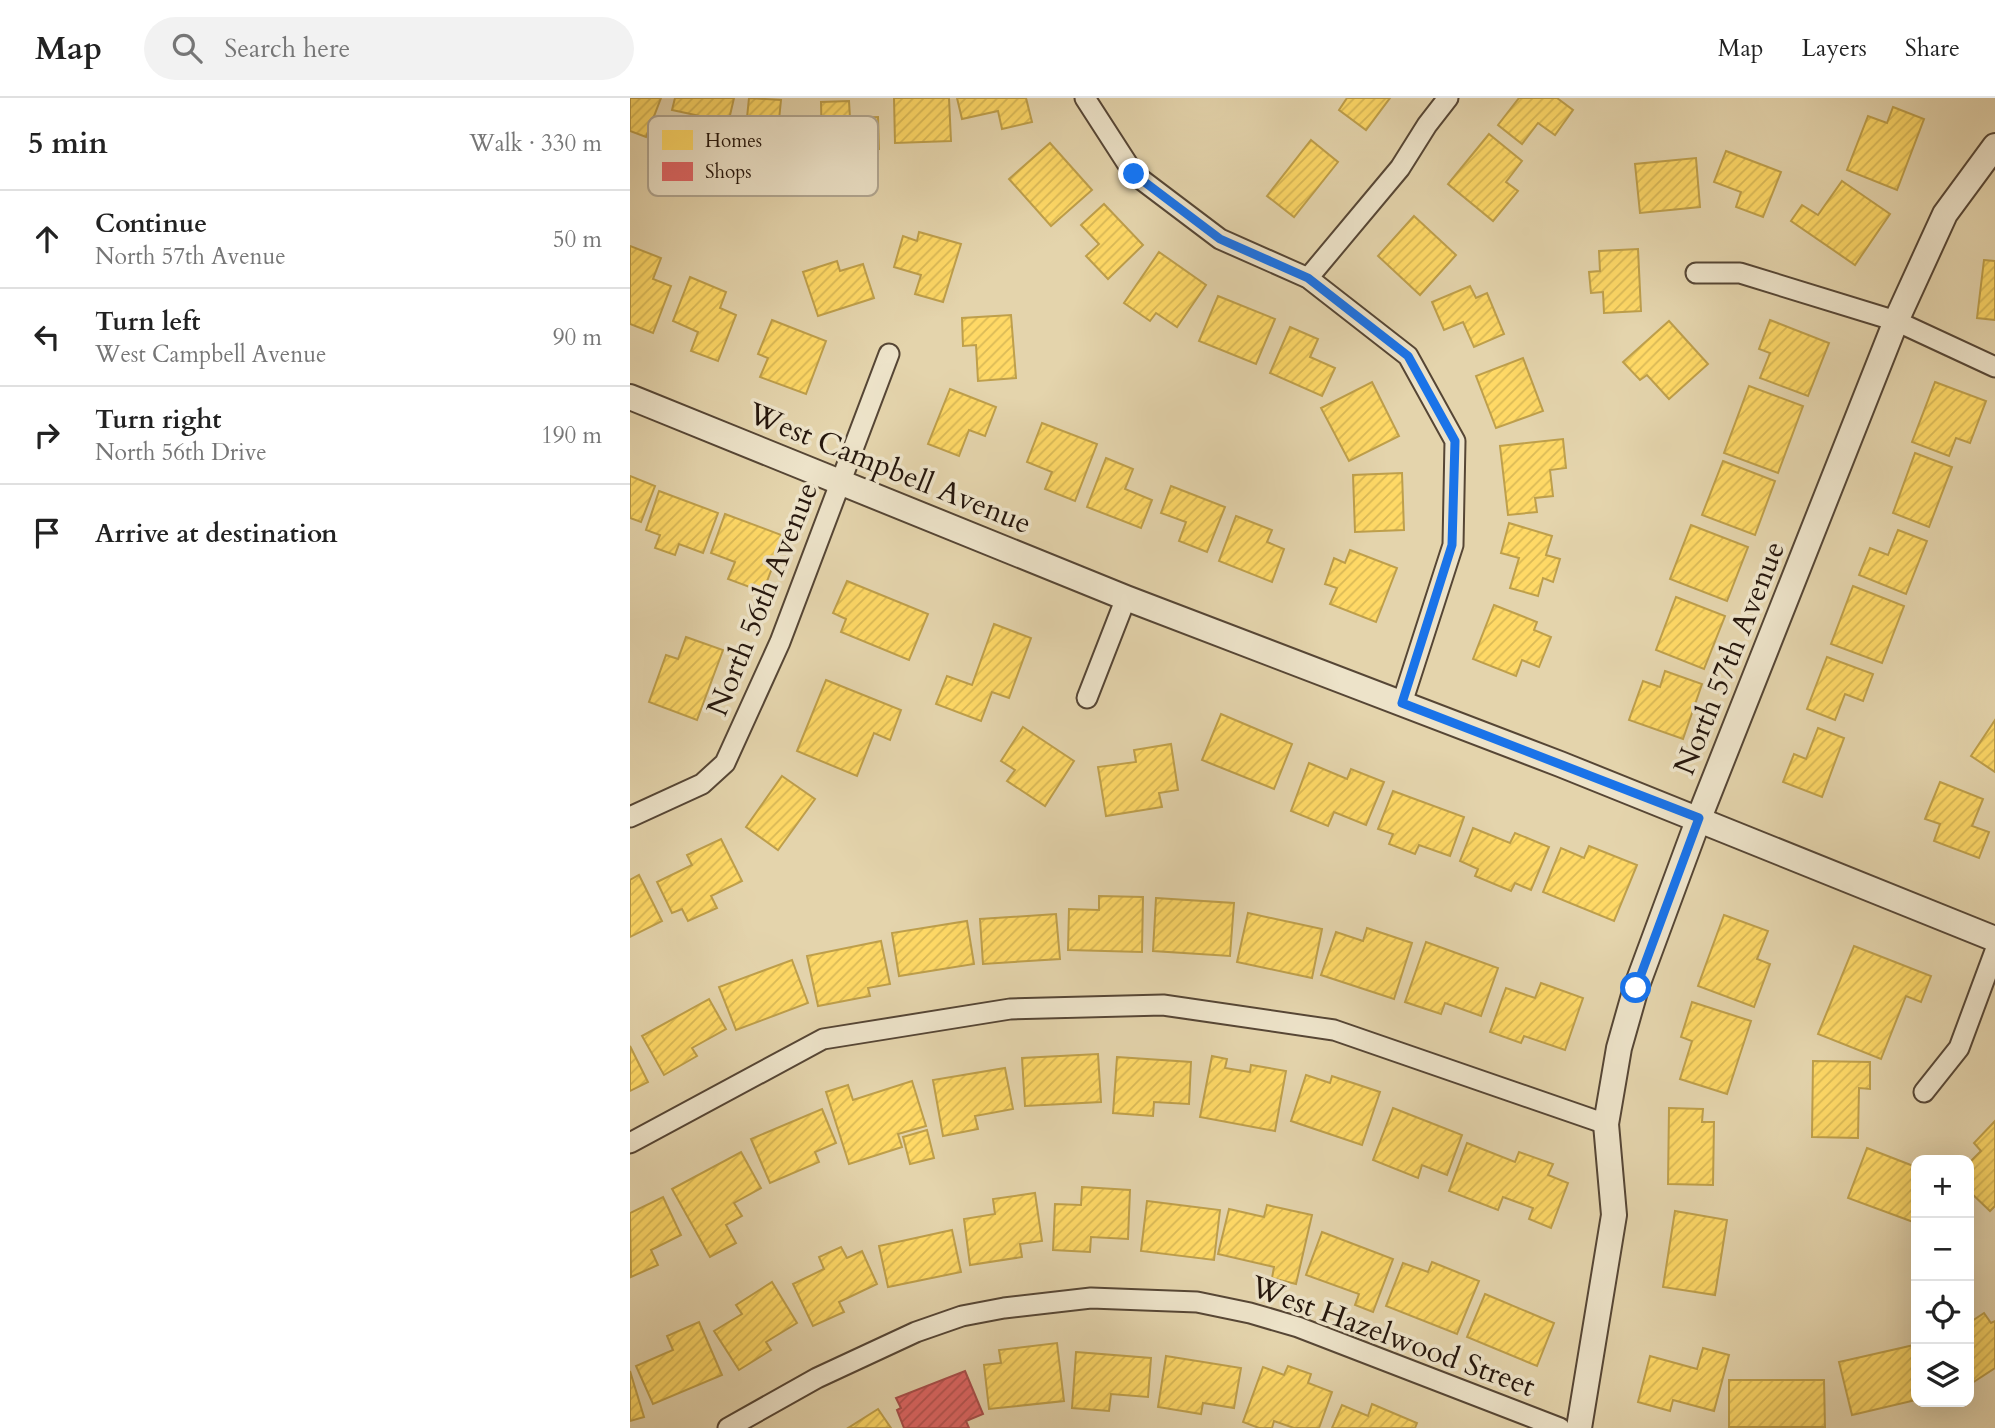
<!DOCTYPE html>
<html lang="en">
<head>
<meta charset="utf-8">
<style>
	:root { --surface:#fff; --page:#f2f2f2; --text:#222; --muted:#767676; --line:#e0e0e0 }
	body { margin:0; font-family:Cardo,serif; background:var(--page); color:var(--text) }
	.controls { position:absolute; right:21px; bottom:21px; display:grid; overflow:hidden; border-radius:14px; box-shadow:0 7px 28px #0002 }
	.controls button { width:63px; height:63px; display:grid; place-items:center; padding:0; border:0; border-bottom:2px solid var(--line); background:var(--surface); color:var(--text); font:35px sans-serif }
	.stop { position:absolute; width:21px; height:21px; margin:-16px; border:5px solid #1a73e8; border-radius:50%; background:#fff }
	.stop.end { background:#1a73e8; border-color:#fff; box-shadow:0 2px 7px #0008 }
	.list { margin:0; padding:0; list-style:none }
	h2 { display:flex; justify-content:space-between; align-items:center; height:91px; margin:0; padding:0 28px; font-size:30px }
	h2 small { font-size:23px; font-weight:400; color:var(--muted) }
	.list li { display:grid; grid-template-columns:46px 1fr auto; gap:21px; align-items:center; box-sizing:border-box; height:98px; padding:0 28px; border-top:2px solid var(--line) }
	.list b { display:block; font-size:26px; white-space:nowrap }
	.list p { margin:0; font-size:23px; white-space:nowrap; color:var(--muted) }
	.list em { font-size:23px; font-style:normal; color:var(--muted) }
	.icon { flex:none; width:38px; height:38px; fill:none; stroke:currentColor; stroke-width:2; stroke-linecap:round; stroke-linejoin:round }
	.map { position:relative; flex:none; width:1365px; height:1330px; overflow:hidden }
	header { display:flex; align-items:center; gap:42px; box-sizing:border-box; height:98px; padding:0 35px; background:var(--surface); border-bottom:2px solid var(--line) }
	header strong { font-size:33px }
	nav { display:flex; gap:38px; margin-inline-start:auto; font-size:24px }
	.search { width:490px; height:63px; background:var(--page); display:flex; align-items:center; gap:18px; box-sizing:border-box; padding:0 24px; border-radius:38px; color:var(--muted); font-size:26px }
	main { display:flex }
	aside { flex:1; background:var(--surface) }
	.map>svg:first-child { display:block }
</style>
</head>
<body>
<header>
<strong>Map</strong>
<div class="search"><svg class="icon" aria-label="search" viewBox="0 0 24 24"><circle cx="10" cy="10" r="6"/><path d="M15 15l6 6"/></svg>Search here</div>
<nav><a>Map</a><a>Layers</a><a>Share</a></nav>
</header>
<main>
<aside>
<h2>5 min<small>Walk · 330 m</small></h2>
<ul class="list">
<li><svg class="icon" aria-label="ahead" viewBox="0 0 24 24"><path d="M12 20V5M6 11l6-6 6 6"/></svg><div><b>Continue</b><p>North 57th Avenue</p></div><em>50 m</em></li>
<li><svg class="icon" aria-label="left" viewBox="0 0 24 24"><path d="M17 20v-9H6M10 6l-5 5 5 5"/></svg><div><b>Turn left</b><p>West Campbell Avenue</p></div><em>90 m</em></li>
<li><svg class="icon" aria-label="right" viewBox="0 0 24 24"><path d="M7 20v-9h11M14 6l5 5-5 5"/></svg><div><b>Turn right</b><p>North 56th Drive</p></div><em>190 m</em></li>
<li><svg class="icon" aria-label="arrive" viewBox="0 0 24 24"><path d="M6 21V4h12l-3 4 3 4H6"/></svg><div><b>Arrive at destination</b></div></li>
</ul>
</aside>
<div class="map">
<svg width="1365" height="1330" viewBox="0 0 1365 1330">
	<defs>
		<pattern id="homes-hatch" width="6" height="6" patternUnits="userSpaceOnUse" patternTransform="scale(1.75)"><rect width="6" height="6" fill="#ffd966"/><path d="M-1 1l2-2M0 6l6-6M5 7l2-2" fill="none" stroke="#daba57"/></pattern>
		<pattern id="shops-hatch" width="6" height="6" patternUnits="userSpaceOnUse" patternTransform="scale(1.75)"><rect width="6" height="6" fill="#e06666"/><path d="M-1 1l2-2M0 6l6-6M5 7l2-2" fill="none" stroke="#b55352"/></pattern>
	</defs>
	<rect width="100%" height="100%" fill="#e4d4ac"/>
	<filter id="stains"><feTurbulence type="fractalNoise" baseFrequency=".00286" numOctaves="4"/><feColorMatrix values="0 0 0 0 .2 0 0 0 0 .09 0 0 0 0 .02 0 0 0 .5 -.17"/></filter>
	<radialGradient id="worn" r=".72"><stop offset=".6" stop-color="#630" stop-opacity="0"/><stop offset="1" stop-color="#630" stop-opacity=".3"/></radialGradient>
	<g fill="url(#homes-hatch)" stroke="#be9f4b" stroke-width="2">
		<path d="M 0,0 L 31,0 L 16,39 L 0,33 Z"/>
		<path d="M 45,0 L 104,0 L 94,43 L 65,37 L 70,18 L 42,12 Z"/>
		<path d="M 119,0 L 151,2 L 149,22 L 175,25 L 172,54 L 114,49 Z"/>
		<path d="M 264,0 L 319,0 L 321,43 L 265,45 Z"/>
		<path d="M 327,0 L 396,0 L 402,24 L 372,31 L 368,13 L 332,21 Z"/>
		<path d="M 717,0 L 760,0 L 736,32 L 709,12 Z"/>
		<path d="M 889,0 L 927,0 L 943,12 L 925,37 L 908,25 L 892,46 L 868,27 Z"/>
		<path d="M 219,3 L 220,20 L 248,19 L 249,51 L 192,53 L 191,4 Z"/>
		<path d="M 1263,9 L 1294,21 L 1267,92 L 1217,72 L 1238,18 L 1257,25 Z"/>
		<path d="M 859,36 L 892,63 L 876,84 L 888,93 L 863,123 L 818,86 Z"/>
		<path d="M 681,42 L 708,64 L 664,119 L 637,98 Z"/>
		<path d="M 420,45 L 462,92 L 421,128 L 379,81 Z"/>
		<path d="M 1096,53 L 1151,74 L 1133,119 L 1106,109 L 1111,94 L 1084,84 Z"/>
		<path d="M 1066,60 L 1070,109 L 1010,115 L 1005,66 Z"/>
		<path d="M 1212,83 L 1260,116 L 1225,167 L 1161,123 L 1172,107 L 1188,117 Z"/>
		<path d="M 474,106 L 513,147 L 478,181 L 456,158 L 469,146 L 451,127 Z"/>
		<path d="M 784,118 L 826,157 L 790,197 L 748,158 Z"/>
		<path d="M 289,134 L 331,146 L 313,204 L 285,196 L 291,177 L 264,169 L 273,138 L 287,143 Z"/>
		<path d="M 0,148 L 31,160 L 23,181 L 41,188 L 23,235 L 0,226 Z"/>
		<path d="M 1008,151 L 1011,213 L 974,215 L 973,194 L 961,195 L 959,174 L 970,173 L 969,153 Z"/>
		<path d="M 529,154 L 576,187 L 547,229 L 526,215 L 520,223 L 494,205 Z"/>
		<path d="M 1354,162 L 1365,163 L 1365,222 L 1347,220 Z"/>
		<path d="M 207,163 L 210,173 L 233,166 L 244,200 L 188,218 L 173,174 Z"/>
		<path d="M 60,179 L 96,194 L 90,210 L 106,217 L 88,263 L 61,253 L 68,234 L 43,223 Z"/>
		<path d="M 840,188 L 846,200 L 857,195 L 874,236 L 844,249 L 833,224 L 814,232 L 802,204 Z"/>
		<path d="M 588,198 L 645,221 L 626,266 L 569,243 Z"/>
		<path d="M 381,217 L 386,280 L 348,283 L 346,247 L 333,248 L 332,220 Z"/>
		<path d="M 142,222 L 196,243 L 176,296 L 130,279 L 138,260 L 128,256 Z"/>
		<path d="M 1140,222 L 1199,245 L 1178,298 L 1130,280 L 1140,255 L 1129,251 Z"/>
		<path d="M 1039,223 L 1078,266 L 1039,301 L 1017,277 L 1010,282 L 993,264 Z"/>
		<path d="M 660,229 L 688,241 L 680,259 L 705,270 L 692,298 L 640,275 Z"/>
		<path d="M 893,260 L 913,313 L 866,330 L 846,278 Z"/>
		<path d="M 742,284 L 769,338 L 719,363 L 691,310 Z"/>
		<path d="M 1305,284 L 1356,303 L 1340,345 L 1326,340 L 1319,358 L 1282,344 Z"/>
		<path d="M 1119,288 L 1173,308 L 1148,375 L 1094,355 Z"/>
		<path d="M 320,291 L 366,309 L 355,338 L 339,332 L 329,358 L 298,346 Z"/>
		<path d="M 412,325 L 467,346 L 445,403 L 415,391 L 422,374 L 397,364 Z"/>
		<path d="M 933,341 L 936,370 L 920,372 L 923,398 L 905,400 L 907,414 L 878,417 L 870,348 Z"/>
		<path d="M 1285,355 L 1322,369 L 1299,429 L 1263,415 Z"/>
		<path d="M 476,360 L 503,371 L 495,391 L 522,402 L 511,430 L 457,409 Z"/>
		<path d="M 1093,363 L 1145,383 L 1125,437 L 1072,417 Z"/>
		<path d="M 772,375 L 774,432 L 725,434 L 723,377 Z"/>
		<path d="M 0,378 L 25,388 L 11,424 L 0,420 Z"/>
		<path d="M 541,388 L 595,409 L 577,454 L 549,443 L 556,424 L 531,415 Z"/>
		<path d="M 29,393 L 88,415 L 73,455 L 49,446 L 45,457 L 25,450 L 30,437 L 16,432 Z"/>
		<path d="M 95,416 L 154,438 L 133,494 L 98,481 L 105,464 L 81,455 Z"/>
		<path d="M 606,418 L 642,432 L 637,444 L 654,451 L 642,484 L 589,463 Z"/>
		<path d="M 879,425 L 922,438 L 916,457 L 930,461 L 923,484 L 913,480 L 908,498 L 880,490 L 889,460 L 871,455 Z"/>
		<path d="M 1061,427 L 1118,449 L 1097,503 L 1040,481 Z"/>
		<path d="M 1268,432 L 1297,443 L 1276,496 L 1229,477 L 1240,450 L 1258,457 Z"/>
		<path d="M 720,452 L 767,470 L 746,524 L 700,506 L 707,490 L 695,486 L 704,460 L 715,465 Z"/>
		<path d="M 217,483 L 298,516 L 279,562 L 211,534 L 216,521 L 203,515 Z"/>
		<path d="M 1223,488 L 1274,508 L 1252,565 L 1201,546 Z"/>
		<path d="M 1046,499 L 1095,518 L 1074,571 L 1026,552 Z"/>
		<path d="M 864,507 L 907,524 L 904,532 L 921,539 L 909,569 L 892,562 L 886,578 L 843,561 Z"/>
		<path d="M 364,526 L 401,540 L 379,600 L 362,594 L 351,623 L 306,606 L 317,578 L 342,587 Z"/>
		<path d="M 56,539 L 93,552 L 67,622 L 19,604 L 36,557 L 48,561 Z"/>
		<path d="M 1197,559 L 1243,576 L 1233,603 L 1215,596 L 1205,622 L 1177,611 Z"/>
		<path d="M 1035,573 L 1072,586 L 1053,641 L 999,622 L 1013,583 L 1030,589 Z"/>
		<path d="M 196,582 L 271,612 L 260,642 L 244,635 L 227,678 L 167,653 Z"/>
		<path d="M 591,616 L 662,646 L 644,691 L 572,662 Z"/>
		<path d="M 1365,622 L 1365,674 L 1341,658 Z"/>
		<path d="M 393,629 L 444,663 L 415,708 L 377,683 L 385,672 L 371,663 Z"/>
		<path d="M 1188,630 L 1214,640 L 1192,699 L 1153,684 L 1164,656 L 1176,661 Z"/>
		<path d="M 541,646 L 548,692 L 529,695 L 532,709 L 476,718 L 468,669 L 506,664 L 504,652 Z"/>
		<path d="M 679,665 L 717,681 L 721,671 L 754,684 L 736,727 L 704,714 L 698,728 L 661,713 Z"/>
		<path d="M 152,678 L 185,701 L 148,752 L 116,729 Z"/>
		<path d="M 1310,684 L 1353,701 L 1342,728 L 1359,734 L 1349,760 L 1304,743 L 1310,726 L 1295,721 Z"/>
		<path d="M 763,693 L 834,719 L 820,758 L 789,747 L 785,756 L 759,746 L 763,736 L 748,731 Z"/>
		<path d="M 843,730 L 880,745 L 885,735 L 919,749 L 901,792 L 885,785 L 881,793 L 845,778 L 848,771 L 830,763 Z"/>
		<path d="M 91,741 L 112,783 L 81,798 L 87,810 L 58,823 L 52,811 L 42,815 L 27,784 L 62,767 L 57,757 Z"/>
		<path d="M 959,748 L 1007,767 L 984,823 L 913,794 L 931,750 L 954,760 Z"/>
		<path d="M 9,777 L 32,823 L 0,839 L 0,782 Z"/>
		<path d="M 469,798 L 513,799 L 512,854 L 438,852 L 439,811 L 469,812 Z"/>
		<path d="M 526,800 L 604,805 L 600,858 L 523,853 Z"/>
		<path d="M 618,815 L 692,831 L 682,880 L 607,864 Z"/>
		<path d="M 426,816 L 430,861 L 353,866 L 350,821 Z"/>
		<path d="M 1094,817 L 1138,833 L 1127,861 L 1140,866 L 1124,909 L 1068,888 Z"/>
		<path d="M 337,823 L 344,866 L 269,878 L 262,835 Z"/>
		<path d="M 737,830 L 782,845 L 764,901 L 691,877 L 706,834 L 733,843 Z"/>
		<path d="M 251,843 L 260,886 L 238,890 L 240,898 L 188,908 L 177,858 Z"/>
		<path d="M 796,844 L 868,870 L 851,918 L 815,905 L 811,916 L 775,904 Z"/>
		<path d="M 1224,848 L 1301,878 L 1291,904 L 1276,898 L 1251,961 L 1188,936 Z"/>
		<path d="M 162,862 L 178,905 L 106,932 L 89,889 Z"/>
		<path d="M 911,885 L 953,900 L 935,952 L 894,938 L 891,945 L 860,934 L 876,890 L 905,900 Z"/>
		<path d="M 79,901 L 96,931 L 62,950 L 67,958 L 34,977 L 12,938 Z"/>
		<path d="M 1062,904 L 1121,923 L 1097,996 L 1050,981 L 1062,943 L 1051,939 Z"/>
		<path d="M 0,948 L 18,984 L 0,993 Z"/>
		<path d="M 468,956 L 471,1004 L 395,1008 L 392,960 Z"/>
		<path d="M 582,958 L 597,961 L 595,970 L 620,974 L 621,967 L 656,973 L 645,1033 L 570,1019 Z"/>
		<path d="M 487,959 L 561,964 L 559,1006 L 524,1004 L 523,1018 L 483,1015 Z"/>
		<path d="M 1183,963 L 1240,964 L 1240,991 L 1229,990 L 1228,1040 L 1182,1039 Z"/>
		<path d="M 375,970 L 383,1011 L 345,1018 L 348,1031 L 313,1038 L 303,982 Z"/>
		<path d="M 676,977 L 700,985 L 702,978 L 750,994 L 732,1047 L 661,1023 Z"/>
		<path d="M 282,983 L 296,1028 L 268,1036 L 272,1049 L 219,1066 L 196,994 L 218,987 L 223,1002 Z"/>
		<path d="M 763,1010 L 832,1037 L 817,1077 L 792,1067 L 788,1080 L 743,1062 Z"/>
		<path d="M 1039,1010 L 1073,1011 L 1072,1024 L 1084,1024 L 1083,1087 L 1038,1086 Z"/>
		<path d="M 192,1011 L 206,1045 L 185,1054 L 189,1064 L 140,1085 L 121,1041 Z"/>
		<path d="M 1365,1023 L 1365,1108 L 1360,1113 L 1339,1093 L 1339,1065 L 1351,1053 L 1344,1045 Z"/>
		<path d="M 297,1032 L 304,1060 L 280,1066 L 273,1039 Z"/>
		<path d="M 837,1045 L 885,1064 L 889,1054 L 923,1066 L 918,1077 L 938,1085 L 921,1130 L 899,1121 L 903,1110 L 873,1099 L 868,1112 L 819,1093 Z"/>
		<path d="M 1237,1050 L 1286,1069 L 1286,1125 L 1218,1100 Z"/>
		<path d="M 111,1054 L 131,1090 L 104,1105 L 112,1118 L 96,1127 L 106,1145 L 80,1159 L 42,1091 Z"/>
		<path d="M 452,1089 L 500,1092 L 498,1141 L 461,1139 L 460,1154 L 423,1152 L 425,1106 L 451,1107 Z"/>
		<path d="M 405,1095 L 412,1143 L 390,1146 L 392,1159 L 340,1167 L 334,1121 L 365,1116 L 363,1101 Z"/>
		<path d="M 33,1099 L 51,1137 L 21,1152 L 28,1167 L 1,1179 L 0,1115 Z"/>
		<path d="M 517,1103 L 590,1112 L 584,1162 L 511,1153 Z"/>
		<path d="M 637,1107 L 682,1117 L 666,1186 L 642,1180 L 644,1169 L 588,1156 L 599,1111 L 634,1119 Z"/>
		<path d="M 1045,1113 L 1097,1122 L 1085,1197 L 1033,1189 Z"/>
		<path d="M 322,1132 L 331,1174 L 258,1189 L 249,1148 Z"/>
		<path d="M 692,1134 L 763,1161 L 743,1214 L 725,1207 L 729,1196 L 676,1177 Z"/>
		<path d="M 211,1149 L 217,1160 L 232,1153 L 247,1186 L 209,1204 L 214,1214 L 183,1228 L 163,1186 L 194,1171 L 189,1159 Z"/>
		<path d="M 802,1164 L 849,1183 L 827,1236 L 756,1208 L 773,1165 L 798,1174 Z"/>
		<path d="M 142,1184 L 167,1225 L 136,1244 L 141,1252 L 109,1272 L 84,1233 L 112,1216 L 106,1207 Z"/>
		<path d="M 855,1196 L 924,1225 L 907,1268 L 837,1239 Z"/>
		<path d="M 1354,1215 L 1361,1225 L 1365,1223 L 1365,1270 L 1339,1287 L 1339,1225 Z"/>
		<path d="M 69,1224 L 92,1277 L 23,1306 L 6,1268 L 43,1252 L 37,1238 Z"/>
		<path d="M 427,1245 L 434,1303 L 359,1311 L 354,1267 L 371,1265 L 369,1252 Z"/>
		<path d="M 1284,1247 L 1286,1259 L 1286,1302 L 1222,1317 L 1209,1264 Z"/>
		<path d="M 1073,1250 L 1099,1257 L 1084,1313 L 1043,1302 L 1040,1313 L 1008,1304 L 1020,1258 L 1067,1271 Z"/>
		<path d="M 446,1254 L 521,1260 L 518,1299 L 481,1296 L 479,1313 L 442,1310 Z"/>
		<path d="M 536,1258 L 611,1270 L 604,1310 L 573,1305 L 571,1316 L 528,1309 Z"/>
		<path d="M 658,1268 L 681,1276 L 678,1285 L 702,1294 L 689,1330 L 664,1330 L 644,1323 L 642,1330 L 629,1330 L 613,1324 L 633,1269 L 654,1277 Z"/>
		<path d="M 0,1273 L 14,1319 L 0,1323 Z"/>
		<path d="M 1099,1282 L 1194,1282 L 1195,1329 L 1099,1329 Z"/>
		<path d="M 742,1306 L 787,1325 L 785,1330 L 702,1330 L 712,1307 L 738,1318 Z"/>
		<path d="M 248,1311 L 261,1330 L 218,1330 Z"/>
	</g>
	<path fill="url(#shops-hatch)" stroke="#a84e4b" stroke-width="2" d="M 335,1273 L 353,1316 L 336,1323 L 339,1330 L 274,1330 L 267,1312 L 271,1310 L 266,1300 Z"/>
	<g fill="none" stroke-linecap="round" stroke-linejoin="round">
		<defs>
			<g id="minor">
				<path d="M 455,0 L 504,76 L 590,141 L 678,180 L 778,258 L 825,343 L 823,447 L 772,605"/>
				<path d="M 1066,175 L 1110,175 L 1266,223 L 1365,269"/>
				<path d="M 678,180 L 770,70 L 797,27 L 818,0"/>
				<path d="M 457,600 L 496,500"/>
				<path d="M 0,719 L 72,686 L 95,665 L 150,544 L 259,256"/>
				<path d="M 1294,994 L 1329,950 L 1365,853"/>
				<path d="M 0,1045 L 193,941 L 380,911 L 533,907 L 704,932 L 976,1026"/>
				<path d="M 98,1330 L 187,1280 L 286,1234 L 332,1218 L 374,1210 L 461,1200 L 567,1204 L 620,1215 L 668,1229 L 930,1330"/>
			</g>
			<g id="tertiary">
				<path d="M 0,299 L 496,500 L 930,666 L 1365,841"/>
				<path d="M 949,1330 L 984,1117 L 976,1026 L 989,950 L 1006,890 L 1069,720 L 1266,223 L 1315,116 L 1365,48"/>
			</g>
		</defs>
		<use href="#minor" stroke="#564635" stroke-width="23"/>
		<use href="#tertiary" stroke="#564635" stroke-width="28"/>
		<use href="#minor" stroke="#ede3c9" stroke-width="19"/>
		<use href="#tertiary" stroke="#ede3c9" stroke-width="24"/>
	</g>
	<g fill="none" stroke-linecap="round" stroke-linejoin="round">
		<path stroke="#1a73e8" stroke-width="9" d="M 504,76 L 590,141 L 678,180 L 778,258 L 825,343 L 822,447 L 772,605 L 1069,720 L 1006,890"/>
	</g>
	<g text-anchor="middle" stroke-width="7" stroke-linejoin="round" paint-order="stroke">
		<g font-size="30" fill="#26170d" stroke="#ede3c9">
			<text transform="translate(260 370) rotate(22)" y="10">West Campbell Avenue</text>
			<text transform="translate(132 501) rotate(-68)" y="10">North 56th Avenue</text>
			<text transform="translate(1099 560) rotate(-68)" y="10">North 57th Avenue</text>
			<text transform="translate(763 1238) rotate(20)" y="10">West Hazelwood Street</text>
		</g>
	</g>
	<rect x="18" y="18" width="230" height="80" rx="10" fill="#ede3c9" stroke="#b1a691" stroke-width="2"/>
	<rect x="32" y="32" width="31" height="20" fill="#ffd966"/>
	<rect x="32" y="64" width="31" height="19" fill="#e06666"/>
	<g font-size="19" fill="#26170d">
		<text x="75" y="49">Homes</text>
		<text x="75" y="80">Shops</text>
	</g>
	<rect width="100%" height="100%" filter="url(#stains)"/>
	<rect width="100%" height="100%" fill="url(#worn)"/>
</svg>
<div class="controls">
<button>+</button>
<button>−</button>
<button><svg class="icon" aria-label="locate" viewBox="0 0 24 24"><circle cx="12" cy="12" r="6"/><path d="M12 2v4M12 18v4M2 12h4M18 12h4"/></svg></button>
<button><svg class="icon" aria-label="layers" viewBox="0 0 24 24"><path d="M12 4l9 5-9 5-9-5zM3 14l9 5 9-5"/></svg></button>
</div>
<div class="stop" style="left:1006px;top:890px"></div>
<div class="stop end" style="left:504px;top:76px"></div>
</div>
</main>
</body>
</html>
